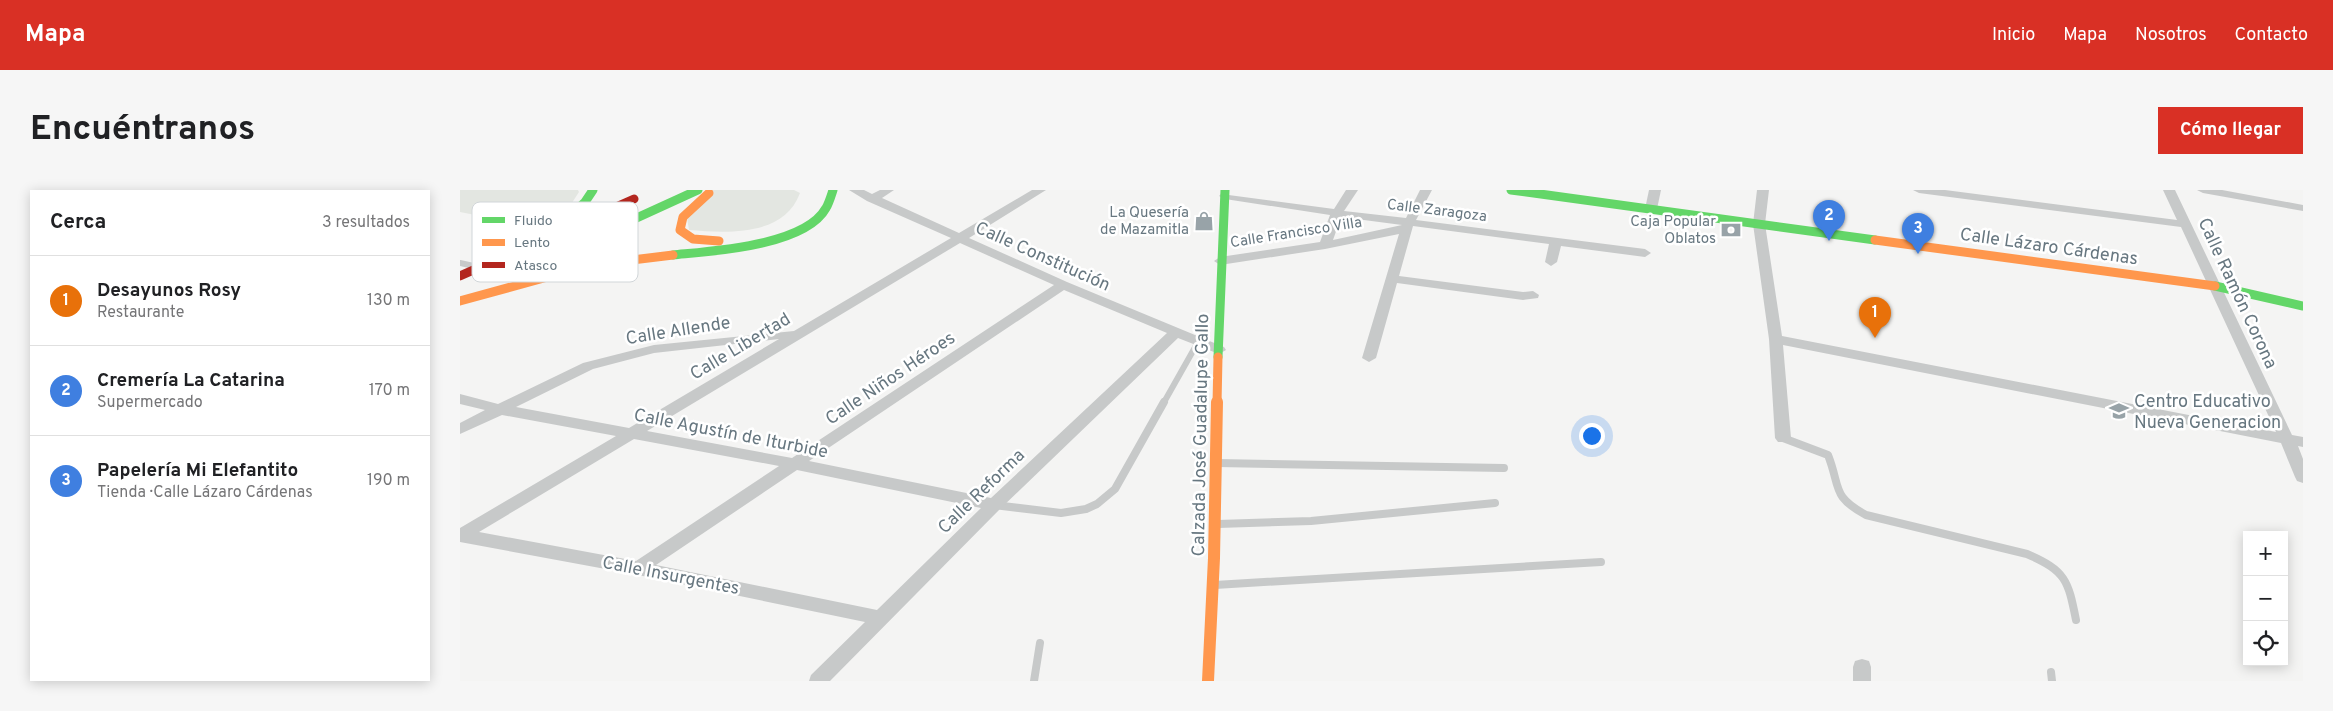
<!DOCTYPE html>
<html lang="es">
<head>
<meta charset="utf-8">
<style>
	:root { --surface:#fff; --page:#f6f6f6; --text:#202124; --muted:#757577; --line:#e0e0e0; --accent:#d93025 }
	body { margin:0; font-family:Overpass,sans-serif; background:var(--page); color:var(--text) }
	.controls { position:absolute; right:15px; bottom:15px; display:grid; overflow:hidden; border-radius:0px; box-shadow:0 2px 12px #0003 }
	.controls button { width:45px; height:45px; display:grid; place-items:center; padding:0; border:0; border-bottom:1px solid var(--line); background:var(--surface); color:var(--text); font:25px sans-serif }
	.you { position:absolute; left:1131px; top:245px; width:18px; height:18px; margin:-12px; border:4px solid #fff; border-radius:50%; background:#1a73e8; box-shadow:0 0 0 8px #1a73e833 }
	.badge { display:grid; place-items:center; width:32px; height:32px; border-radius:50%; background:var(--accent); color:#fff; font-size:16px; font-weight:700 }
	.pin { position:absolute; translate:-50% -41px; filter:drop-shadow(0 1px 2px #0008) }
	.pin::after { content:''; position:absolute; top:26px; width:18px; height:15px; background:inherit; clip-path:polygon(0 0,100% 0,50% 100%) }
	.list { margin:0; padding:0; list-style:none }
	h2 { display:flex; justify-content:space-between; align-items:center; height:65px; margin:0; padding:0 20px; font-size:21px }
	h2 small { font-size:16px; font-weight:400; color:var(--muted) }
	.list li { display:grid; grid-template-columns:32px 1fr auto; gap:15px; align-items:center; box-sizing:border-box; height:90px; padding:0 20px; border-top:1px solid var(--line) }
	.list b { display:block; font-size:19px; white-space:nowrap }
	.list p { margin:0; font-size:16px; white-space:nowrap; color:var(--muted) }
	.list em { font-size:16px; font-style:normal; color:var(--muted) }
	.icon { flex:none; width:28px; height:28px; fill:none; stroke:currentColor; stroke-width:2; stroke-linecap:round; stroke-linejoin:round }
	.map { position:relative; flex:none; width:1843px; height:491px; overflow:hidden; border-radius:0px }
	header { display:flex; align-items:center; gap:30px; box-sizing:border-box; height:70px; padding:0 25px; background:var(--accent); color:#fff }
	header strong { font-size:24px }
	nav { display:flex; gap:28px; margin-inline-start:auto; font-size:18px }
	.intro { display:flex; align-items:center; justify-content:space-between; box-sizing:border-box; height:120px; padding:0 30px }
	h1 { margin:0; font-size:35px }
	.button { padding:12px 22px; border-radius:0px; background:var(--accent); color:#fff; font-size:18px; font-weight:700 }
	main { display:flex; gap:30px; padding:0 30px }
	aside { flex:1; background:var(--surface); border-radius:0px; box-shadow:0 2px 12px #0003 }
	.map>svg:first-child { display:block }
</style>
</head>
<body>
<header>
<strong>Mapa</strong>
<nav><a>Inicio</a><a>Mapa</a><a>Nosotros</a><a>Contacto</a></nav>
</header>
<div class="intro"><h1>Encuéntranos</h1><a class="button">Cómo llegar</a></div>
<main>
<aside>
<h2>Cerca<small>3 resultados</small></h2>
<ul class="list">
<li><span class="badge" style="background:#e8710a">1</span><div><b>Desayunos Rosy</b><p>Restaurante</p></div><em>130 m</em></li>
<li><span class="badge" style="background:#3f7fe0">2</span><div><b>Cremería La Catarina</b><p>Supermercado</p></div><em>170 m</em></li>
<li><span class="badge" style="background:#3f7fe0">3</span><div><b>Papelería Mi Elefantito</b><p>Tienda · Calle Lázaro Cárdenas</p></div><em>190 m</em></li>
</ul>
</aside>
<div class="map">
<svg width="1843" height="491" viewBox="0 0 1843 491">
	<rect width="100%" height="100%" fill="#f4f4f3"/>
	<g fill="#e3e6e1">
		<path d="M 0,0 L 118,0 L 119,2 L 106,22 L 46,48 L 51,32 L 0,22 Z"/>
		<path d="M 253,0 L 334,0 L 340,3 C 324,47 267,43 229,40 L 227,28 Z"/>
	</g>
	<g fill="none" stroke-linecap="round" stroke-linejoin="round">
		<g stroke="#c7c9c9" stroke-width="6">
			<path d="M 0,73 L 18,77"/>
			<path d="M 703,214 L 738,152"/>
		</g>
		<g stroke="#c7c9c9" stroke-width="8">
			<path d="M 1323,248 L 1368,265 C 1381,298 1371,306 1406,325 L 1567,364 C 1606,381 1608,390 1616,430"/>
			<path d="M 757,273 L 1044,278"/>
			<path d="M 534,315 L 601,323 L 626,319 L 637,314 L 655,299 L 704,212"/>
			<path d="M 758,334 L 851,331 L 1035,313"/>
			<path d="M 755,395 L 1141,372"/>
			<path d="M 1591,482 L 1592,491"/>
			<path d="M 574,491 L 580,453"/>
		</g>
		<g fill="#c7c9c9" fill-rule="evenodd">
			<path d="M 389,0 L 404,0 L 412,4 L 420,0 L 434,0 L 422,8 L 499,43 L 572,0 L 586,0 L 509,48 L 607,92 L 764,157 L 766,160 L 759,164 L 718,148 L 540,319 L 370,491 L 349,491 L 351,485 L 405,432 L 178,385 L 0,352 L 0,338 L 156,246 L 42,225 L 0,244 L 0,233 L 25,220 L 0,214 L 0,204 L 38,214 L 123,173 L 194,155 L 334,141 L 491,48 L 407,11 ZM 500,53 L 594,95 L 332,268 L 187,241 ZM 604,100 L 707,143 L 531,308 L 349,271 ZM 319,149 L 169,238 L 56,217 L 133,179 L 194,163 ZM 174,249 L 319,276 L 176,371 L 19,342 ZM 337,280 L 521,318 L 417,420 L 196,375 Z"/>
			<path d="M 886,0 L 898,0 L 884,21 L 946,28 L 960,0 L 972,0 L 956,30 L 1185,59 L 1191,63 L 1185,67 L 1101,56 L 1097,72 L 1091,76 L 1085,72 L 1089,54 L 953,36 L 939,86 L 1063,102 L 1073,101 L 1079,105 L 1078,108 L 1063,110 L 937,93 L 916,168 L 909,172 L 902,168 L 939,44 L 865,59 L 760,75 L 754,71 L 760,67 L 860,52 L 870,25 L 765,9 L 759,6 L 761,4 L 874,19 ZM 881,27 L 942,35 L 873,50 Z"/>
			<path d="M 1189,0 L 1201,0 L 1197,19 L 1191,22 L 1185,19 Z"/>
			<path d="M 1297,0 L 1309,0 L 1305,34 L 1322,146 L 1816,242 L 1721,37 L 1459,3 L 1453,0 L 1485,0 L 1717,30 L 1703,0 L 1715,0 L 1832,245 L 1843,247 L 1843,257 L 1838,256 L 1843,269 L 1843,293 L 1837,291 L 1835,287 L 1821,253 L 1323,155 L 1331,248 L 1328,252 L 1318,252 L 1315,248 L 1309,149 L 1293,34 Z"/>
			<path d="M 1737,0 L 1762,0 L 1843,15 L 1843,21 L 1743,3 Z"/>
			<path d="M 1402,469 L 1409,471 L 1411,477 L 1411,491 L 1393,491 L 1393,477 L 1395,471 Z"/>
		</g>
		<g stroke="#63d668" stroke-width="9">
			<path d="M 1051,0 L 1415,50"/>
			<path d="M 102,33 L 125,12 L 133,0"/>
			<path d="M 213,65 C 252,61 345,56 366,18 C 369,13 371,6 373,0"/>
			<path d="M 67,78 L 238,0"/>
			<path d="M 1755,96 L 1843,116"/>
			<path d="M 758,167 L 765,0"/>
		</g>
		<g stroke="#ff974d" stroke-width="9">
			<path d="M 249,3 L 223,27 L 220,40 L 233,49 L 259,51"/>
			<path d="M 1415,50 L 1755,96"/>
			<path d="M 0,111 L 131,75 L 213,65"/>
			<path d="M 757,214 L 758,167"/>
		</g>
		<path stroke="#ff974d" stroke-width="12" d="M 748,491 L 754,368 L 757,212"/>
		<path stroke="#b3261e" stroke-width="9" d="M 0,86 L 174,9"/>
	</g>
	<defs>
		<symbol id="shop-bare" viewBox="-9 -9 18 18"><path d="M-5-2.5h2.3a2.7 3.5 0 0 1 5.4 0H5L5.5 6h-11ZM-1.5-2.5h3a1.5 2.3 0 0 0-3 0Z" fill="#98a3a8" stroke="#fff" stroke-width="2.5" paint-order="stroke"/></symbol>
		<symbol id="bank-bare" viewBox="-9 -9 18 18"><path d="M-6-4H6V4H-6ZM0-2.3a2.3 2.3 0 1 0 0 4.6a2.3 2.3 0 1 0 0-4.6Z" fill="#98a3a8" stroke="#fff" stroke-width="2.5" paint-order="stroke"/></symbol>
		<symbol id="school-bare" viewBox="-9 -9 18 18"><path d="M0-5L7-2L0 1L-7-2ZM-4 1L0 2.5L4 1V4Q0 6-4 4Z" fill="#98a3a8" stroke="#fff" stroke-width="2.5" paint-order="stroke"/></symbol>
	</defs>
	<g fill-rule="evenodd">
		<use href="#shop-bare" x="730" y="17" width="28" height="28"/>
		<use href="#bank-bare" x="1257" y="26" width="28" height="28"/>
		<use href="#school-bare" x="1645" y="207" width="28" height="28"/>
	</g>
	<g text-anchor="middle" stroke-width="5" stroke-linejoin="round" paint-order="stroke">
		<g font-size="15" fill="#677780" stroke="#fff">
			<text transform="translate(977 20) rotate(7)" y="5">Calle Zaragoza</text>
			<text transform="translate(836 42) rotate(-9)" y="5">Calle Francisco Villa</text>
		</g>
		<g font-size="15" fill="#677780" stroke="#fff" text-anchor="end">
			<text x="729" y="27">La Quesería<tspan x="729" dy="17">de Mazamitla</tspan></text>
			<text x="1256" y="36">Caja Popular<tspan x="1256" dy="17">Oblatos</tspan></text>
		</g>
		<g font-size="18" fill="#677780" stroke="#fff">
			<text transform="translate(1589 56) rotate(8)" y="6">Calle Lázaro Cárdenas</text>
			<text transform="translate(583 66) rotate(24)" y="6">Calle Constitución</text>
			<text transform="translate(1778 103) rotate(65)" y="6">Calle Ramón Corona</text>
			<text transform="translate(218 140) rotate(-9)" y="6">Calle Allende</text>
			<text transform="translate(280 156) rotate(-31)" y="6">Calle Libertad</text>
			<text transform="translate(430 188) rotate(-34)" y="6">Calle Niños Héroes</text>
			<text transform="translate(271 243) rotate(11)" y="6">Calle Agustín de Iturbide</text>
			<text transform="translate(740 245) rotate(-89)" y="6">Calzada José Guadalupe Gallo</text>
			<text transform="translate(521 301) rotate(-44)" y="6">Calle Reforma</text>
			<text transform="translate(211 385) rotate(11)" y="6">Calle Insurgentes</text>
		</g>
		<g font-size="18" fill="#677780" stroke="#fff" text-anchor="start">
			<text x="1674" y="217">Centro Educativo<tspan x="1674" dy="21">Nueva Generacion</tspan></text>
		</g>
	</g>
	<rect x="12" y="12" width="166" height="80" rx="8" fill="#fff" stroke="#d1d6d9" stroke-width="1"/>
	<rect x="22" y="27" width="23" height="6" fill="#63d668"/>
	<rect x="22" y="49" width="23" height="7" fill="#ff974d"/>
	<rect x="22" y="72" width="23" height="6" fill="#b3261e"/>
	<g font-size="14" fill="#677780">
		<text x="54" y="35">Fluido</text>
		<text x="54" y="57">Lento</text>
		<text x="54" y="80">Atasco</text>
	</g>
</svg>
<div class="controls">
<button>+</button>
<button>−</button>
<button><svg class="icon" aria-label="locate" viewBox="0 0 24 24"><circle cx="12" cy="12" r="6"/><path d="M12 2v4M12 18v4M2 12h4M18 12h4"/></svg></button>
</div>
<div class="you"></div>
<div class="pin badge" style="left:1415px;top:148px;background:#e8710a">1</div>
<div class="pin badge" style="left:1369px;top:51px;background:#3f7fe0">2</div>
<div class="pin badge" style="left:1458px;top:64px;background:#3f7fe0">3</div>
</div>
</main>
</body>
</html>
